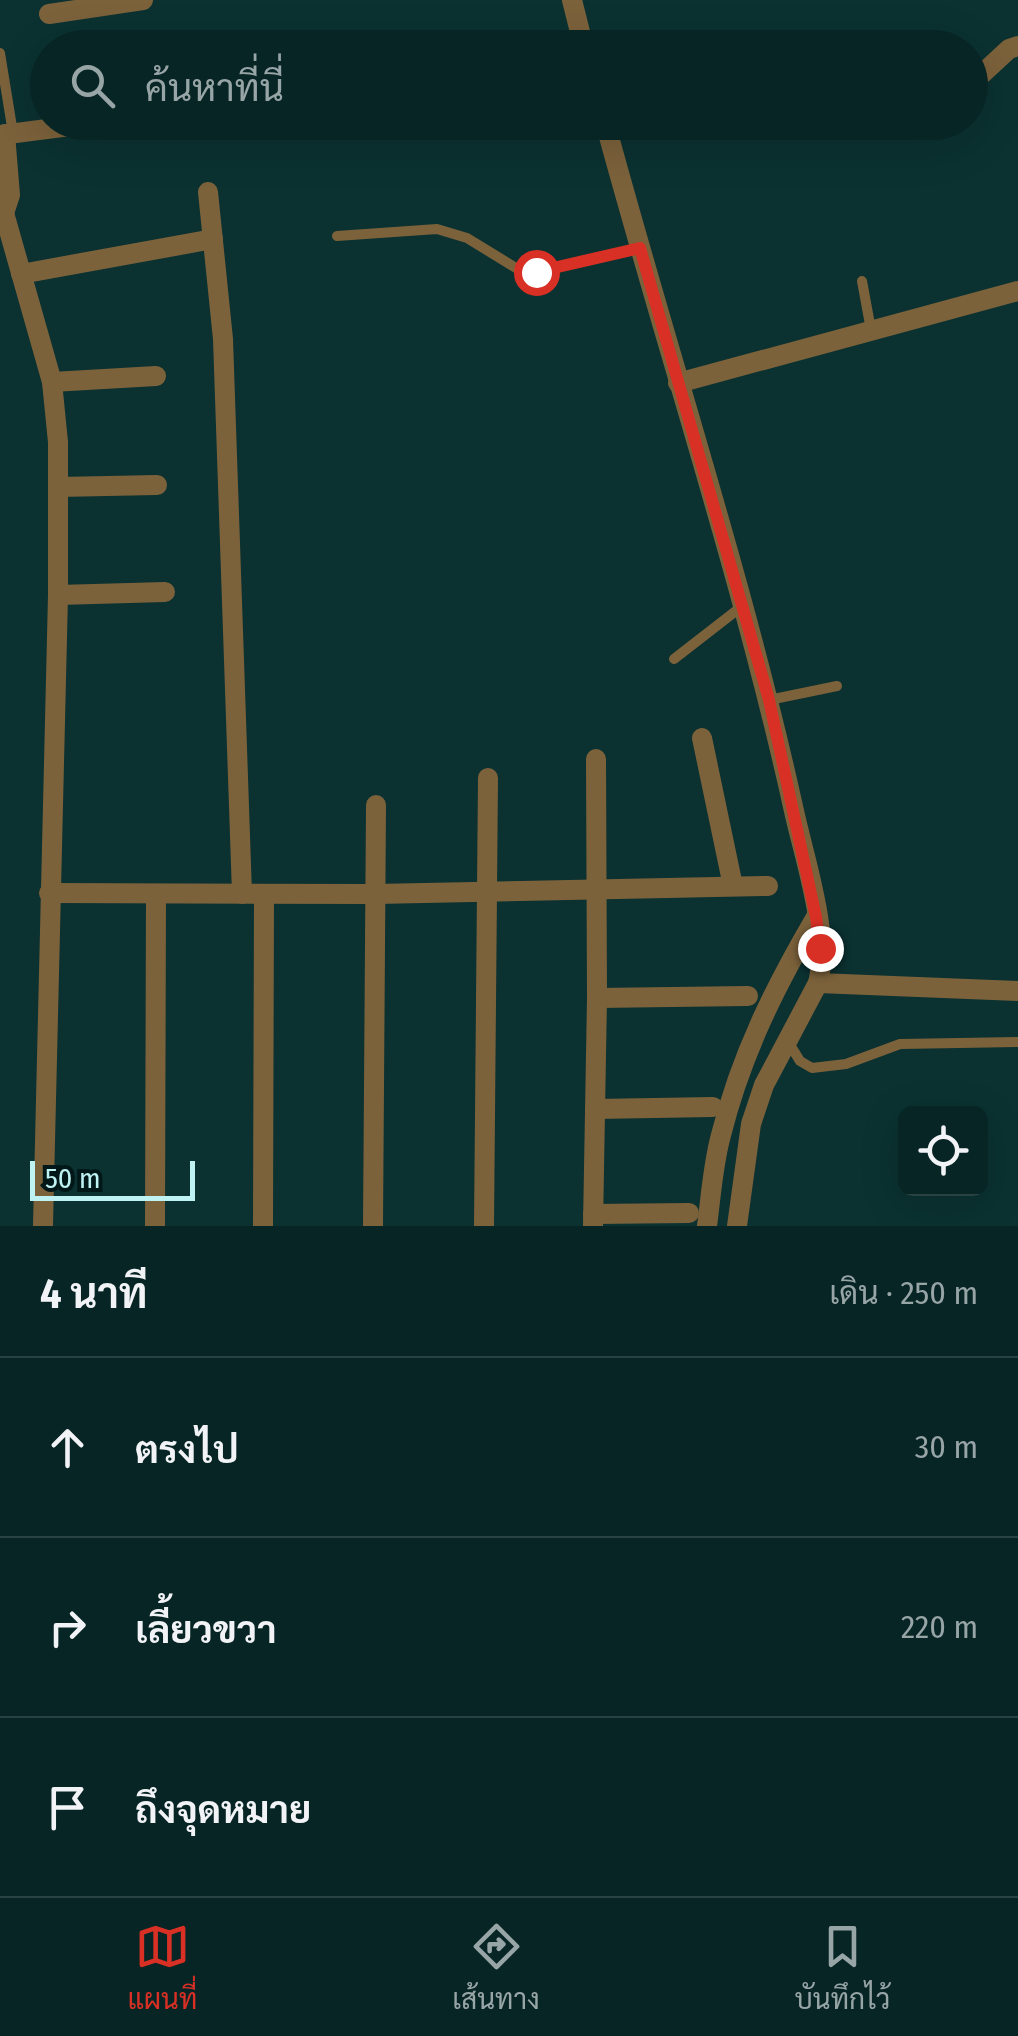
<!DOCTYPE html>
<html lang="th">
<head>
<meta charset="utf-8">
<style>
	:root { --surface:#082525; --page:#163132; --text:#f1f3f6; --muted:#98a5a7; --line:#294242; --accent:#d93025 }
	body { margin:0; font-family:"Fira Sans Condensed",Sarabun,sans-serif; background:var(--page); color:var(--text) }
	.controls { position:absolute; right:30px; bottom:30px; display:grid; overflow:hidden; border-radius:15px; box-shadow:0 10px 40px #0002 }
	.controls button { width:90px; height:90px; display:grid; place-items:center; padding:0; border:0; border-bottom:2px solid var(--line); background:var(--surface); color:var(--text); font:50px sans-serif }
	.scale { position:absolute; left:30px; bottom:25px; width:165px; box-sizing:border-box; padding-left:10px; border:5px solid #bff2f2; border-top:0; font-size:28px; line-height:35px; white-space:nowrap; color:#bff2f2; -webkit-text-stroke:8px #011718; paint-order:stroke }
	.stop { position:absolute; width:30px; height:30px; margin:-22px; border:8px solid #d93025; border-radius:50%; background:#fff }
	.stop.end { background:#d93025; border-color:#fff; box-shadow:0 2px 10px #0008 }
	.list { margin:0; padding:0; list-style:none }
	h2 { display:flex; justify-content:space-between; align-items:center; height:130px; margin:0; padding:0 40px; font-size:42px }
	h2 small { font-size:32px; font-weight:400; color:var(--muted) }
	.list li { display:grid; grid-template-columns:65px 1fr auto; gap:30px; align-items:center; box-sizing:border-box; height:180px; padding:0 40px; border-top:2px solid var(--line) }
	.list b { display:block; font-size:38px; white-space:nowrap }
	.list em { font-size:32px; font-style:normal; color:var(--muted) }
	.icon { flex:none; width:55px; height:55px; fill:none; stroke:currentColor; stroke-width:2; stroke-linecap:round; stroke-linejoin:round }
	.map { position:relative; flex:none; width:1018px; height:1226px; overflow:hidden }
	.search { position:absolute; background:var(--surface); box-shadow:0 10px 40px #0002; left:30px; right:30px; top:30px; height:110px; display:flex; align-items:center; gap:25px; box-sizing:border-box; padding:0 35px; border-radius:55px; color:var(--muted); font-size:38px }
	.sheet { height:670px; background:var(--surface) }
	nav { display:flex; justify-content:space-around; align-items:center; box-sizing:border-box; height:140px; border-top:2px solid var(--line); background:var(--surface); font-size:28px; color:var(--muted) }
	nav a { display:grid; justify-items:center; gap:5px }
	nav .on { color:var(--accent) }
	.map>svg:first-child { display:block }
</style>
</head>
<body>
<div class="map">
<svg width="1018" height="1226" viewBox="0 0 1018 1226">
	<rect width="100%" height="100%" fill="#0b3131"/>
	<g fill="none" stroke-linecap="round" stroke-linejoin="round">
		<g stroke="#7c623b" stroke-width="10">
			<path d="M 0,53 L 13,133"/>
			<path d="M 337,236 L 437,229 L 467,238 L 516,268 L 536,272 L 640,248"/>
			<path d="M 862,281 L 871,330"/>
			<path d="M 674,659 L 741,607"/>
			<path d="M 769,700 L 837,686"/>
			<path d="M 787,1040 L 800,1061 L 812,1068 L 846,1064 L 900,1044 L 1018,1042"/>
		</g>
		<g stroke="#7c623b" stroke-width="20">
			<path d="M 572,0 L 584,48"/>
			<path d="M 49,14 L 143,0"/>
			<path d="M 982,74 L 1009,49 L 1018,46"/>
			<path d="M 605,122 C 667,352 743,579 794,811 C 805,861 830,934 818,983 L 764,1085 L 751,1124 L 737,1226"/>
			<path d="M 0,135 L 101,122"/>
			<path d="M 208,192 L 223,339 L 242,894"/>
			<path d="M 0,210 L 4,213 L 10,195 L 5,134"/>
			<path d="M 4,213 L 52,382 L 58,442 L 58,595 L 43,1226"/>
			<path d="M 21,274 L 213,239"/>
			<path d="M 52,382 L 156,376"/>
			<path d="M 678,383 L 1018,291"/>
			<path d="M 58,487 L 157,485"/>
			<path d="M 58,595 L 165,592"/>
			<path d="M 702,738 L 733,886"/>
			<path d="M 49,893 L 375,894 L 768,886"/>
			<path d="M 818,983 L 1018,991"/>
			<path d="M 597,998 L 748,996"/>
			<path d="M 595,1109 L 713,1107"/>
			<path d="M 593,1214 L 689,1213"/>
			<path d="M 155,1226 L 156,894"/>
			<path d="M 263,1226 L 264,894"/>
			<path d="M 373,1226 L 376,805"/>
			<path d="M 484,1226 L 488,778"/>
			<path d="M 593,1226 L 597,998 L 596,759"/>
			<path d="M 707,1226 C 711,1196 713,1164 721,1135 C 741,1055 775,987 816,917"/>
		</g>
	</g>
	<g fill="none" stroke-linecap="round" stroke-linejoin="round">
		<path stroke="#d93025" stroke-width="12" d="M 536,272 L 640,248 L 769,700 L 816,917 L 820,948"/>
	</g>
</svg>
<div class="controls">
<button><svg class="icon" aria-label="locate" viewBox="0 0 24 24"><circle cx="12" cy="12" r="6"/><path d="M12 2v4M12 18v4M2 12h4M18 12h4"/></svg></button>
</div>
<div class="scale">50 m</div>
<div class="stop" style="left:536px;top:272px"></div>
<div class="stop end" style="left:820px;top:948px"></div>
<div class="search"><svg class="icon" aria-label="search" viewBox="0 0 24 24"><circle cx="10" cy="10" r="6"/><path d="M15 15l6 6"/></svg>ค้นหาที่นี่</div>
</div>
<section class="sheet">
<h2>4 นาที<small>เดิน · 250 m</small></h2>
<ul class="list">
<li><svg class="icon" aria-label="ahead" viewBox="0 0 24 24"><path d="M12 20V5M6 11l6-6 6 6"/></svg><div><b>ตรงไป</b></div><em>30 m</em></li>
<li><svg class="icon" aria-label="right" viewBox="0 0 24 24"><path d="M7 20v-9h11M14 6l5 5-5 5"/></svg><div><b>เลี้ยวขวา</b></div><em>220 m</em></li>
<li><svg class="icon" aria-label="arrive" viewBox="0 0 24 24"><path d="M6 21V4h12l-3 4 3 4H6"/></svg><div><b>ถึงจุดหมาย</b></div></li>
</ul>
</section>
<nav>
<a class="on"><svg class="icon" aria-label="map" viewBox="0 0 24 24"><path d="M3 6l6-2 6 2 6-2v14l-6 2-6-2-6 2zM9 4v14M15 6v14"/></svg>แผนที่</a>
<a><svg class="icon" aria-label="directions" viewBox="0 0 24 24"><path d="M12 3l9 9-9 9-9-9zM9 14v-3h6M13 9l2 2-2 2"/></svg>เส้นทาง</a>
<a><svg class="icon" aria-label="saved" viewBox="0 0 24 24"><path d="M7 4h10v16l-5-4-5 4z"/></svg>บันทึกไว้</a>
</nav>
</body>
</html>
